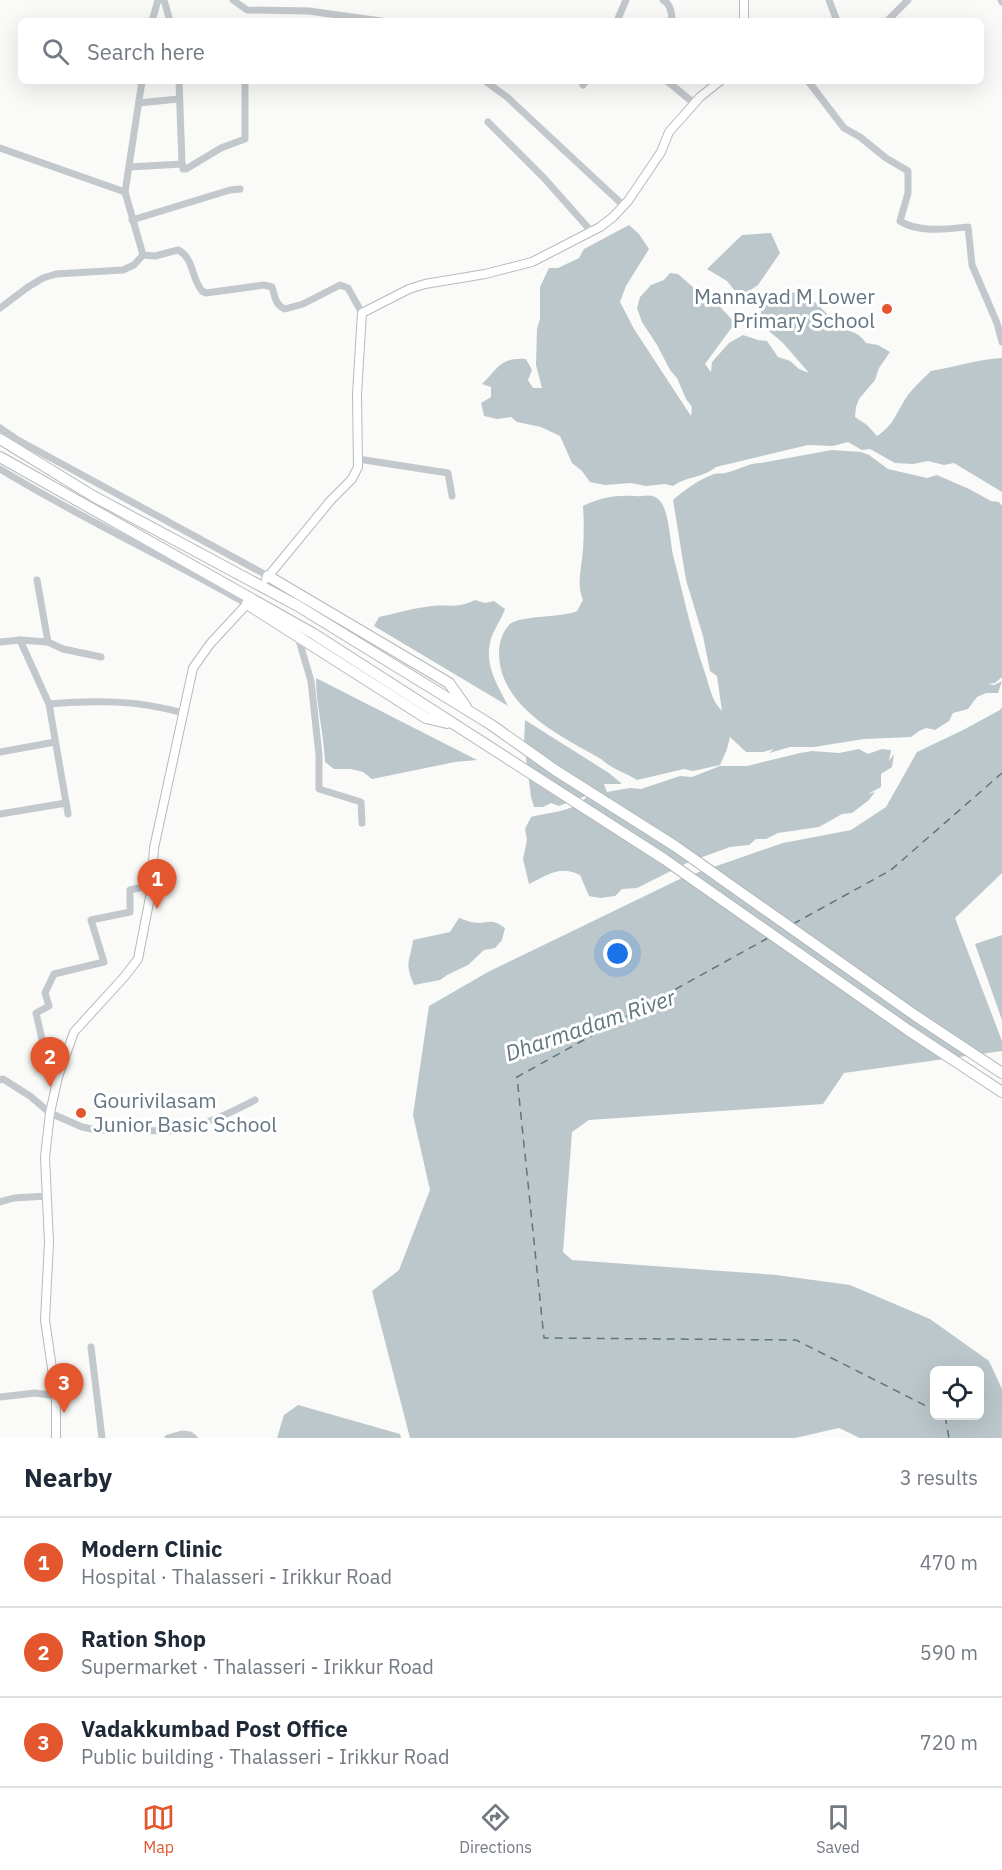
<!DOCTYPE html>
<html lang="en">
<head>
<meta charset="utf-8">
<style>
	:root { --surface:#fff; --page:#f2f2f3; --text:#1f2937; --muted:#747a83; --line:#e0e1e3; --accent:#e4572e }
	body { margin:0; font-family:"IBM Plex Sans",sans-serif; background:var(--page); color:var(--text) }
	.controls { position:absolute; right:18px; bottom:18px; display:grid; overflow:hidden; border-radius:9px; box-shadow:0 6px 24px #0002 }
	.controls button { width:54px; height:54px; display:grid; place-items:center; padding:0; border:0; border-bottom:2px solid var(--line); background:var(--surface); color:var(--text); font:30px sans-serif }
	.you { position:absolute; left:618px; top:954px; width:21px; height:21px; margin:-15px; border:4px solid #fff; border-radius:50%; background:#1a73e8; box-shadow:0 0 0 9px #1a73e833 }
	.badge { display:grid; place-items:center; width:39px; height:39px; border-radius:50%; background:var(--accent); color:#fff; font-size:20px; font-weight:700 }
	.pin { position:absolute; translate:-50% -50px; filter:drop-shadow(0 2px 3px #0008) }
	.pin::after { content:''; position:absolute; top:32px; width:21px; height:18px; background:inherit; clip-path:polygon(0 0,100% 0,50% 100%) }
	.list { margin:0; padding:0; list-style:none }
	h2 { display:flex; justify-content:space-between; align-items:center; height:78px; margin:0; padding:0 24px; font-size:26px }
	h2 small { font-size:20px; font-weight:400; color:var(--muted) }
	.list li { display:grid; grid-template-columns:39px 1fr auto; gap:18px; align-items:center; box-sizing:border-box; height:90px; padding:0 24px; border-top:2px solid var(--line) }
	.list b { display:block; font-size:22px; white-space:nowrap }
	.list p { margin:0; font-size:20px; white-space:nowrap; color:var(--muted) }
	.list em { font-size:20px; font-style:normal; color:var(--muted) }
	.icon { flex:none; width:33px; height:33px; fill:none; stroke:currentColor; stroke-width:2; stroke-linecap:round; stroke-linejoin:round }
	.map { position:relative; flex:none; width:1002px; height:1438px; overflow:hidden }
	.search { position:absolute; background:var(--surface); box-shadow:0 6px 24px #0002; left:18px; right:18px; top:18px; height:66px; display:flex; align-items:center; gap:15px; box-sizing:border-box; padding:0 21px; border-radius:9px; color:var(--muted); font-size:22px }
	.sheet { height:348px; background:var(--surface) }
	nav { display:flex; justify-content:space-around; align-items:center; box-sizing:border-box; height:84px; border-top:2px solid var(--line); background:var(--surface); font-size:16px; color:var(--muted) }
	nav a { display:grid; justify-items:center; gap:3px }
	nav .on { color:var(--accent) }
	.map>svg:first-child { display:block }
</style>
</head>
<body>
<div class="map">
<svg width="1002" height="1438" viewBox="0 0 1002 1438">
	<rect width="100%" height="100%" fill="#fafaf8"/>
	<g fill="#bbc7cb" fill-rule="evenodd">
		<path d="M 629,225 L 639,234 L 649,249 L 626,286 L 620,302 L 634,329 L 691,416 L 692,407 L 686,399 L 677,378 L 670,370 L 657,345 L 642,322 L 637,308 L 640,297 L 651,285 L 664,280 L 670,273 L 678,274 L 702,295 L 713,299 L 735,323 L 705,364 L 711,372 L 712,362 L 729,343 L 743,335 L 758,340 L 767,341 L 778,357 L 790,361 L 799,369 L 809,373 L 783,343 L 763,326 L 761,312 L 771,299 L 798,291 C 816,300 828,315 841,329 C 852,331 859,333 866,343 L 878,345 L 890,352 L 879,368 L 875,380 L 859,399 L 856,407 L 855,417 L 867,425 L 877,436 C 892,426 894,418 903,403 C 909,391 922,380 931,371 C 955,367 978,359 1002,358 L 1002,492 L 954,463 L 944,465 L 928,461 L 913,464 L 895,463 L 870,449 L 862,450 L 848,442 L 833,446 L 808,445 L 716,467 C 703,478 687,476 673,486 L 665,484 L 646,486 L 631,483 L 605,485 L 590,482 L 582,471 L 572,463 L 560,436 L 541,427 L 517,422 L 511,417 L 497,419 L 484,416 L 481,403 L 491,397 L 491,387 L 482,384 C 498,369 500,357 526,359 L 532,370 L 528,380 L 533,388 L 542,388 L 536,365 L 537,329 L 540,319 L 540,287 L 549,268 L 558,268 L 579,258 L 584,249 Z"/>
		<path d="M 771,233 L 780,253 L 758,285 L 740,297 L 727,281 L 707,269 L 742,235 Z"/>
		<path d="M 832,450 L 861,452 L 869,455 L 888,469 L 927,478 L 937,475 L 969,489 L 991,501 L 999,502 L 1002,506 L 1002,677 L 995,683 L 988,684 L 994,685 L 1002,681 L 998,693 L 986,693 L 977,697 L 968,709 L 953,713 L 949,721 L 935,730 L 926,728 L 919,731 L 911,737 L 864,739 L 814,747 L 790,747 L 769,753 L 774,749 L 763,752 L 746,752 L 730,737 L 727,749 L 720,765 L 693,771 L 684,769 L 637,780 C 626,773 610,768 601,759 C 560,736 500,707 499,654 C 499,643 502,632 510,624 C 521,615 562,618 577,611 L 583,600 C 576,583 582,567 583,549 C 584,534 584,520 583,506 C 601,497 616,495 636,496 C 644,497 651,493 658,499 C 669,507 670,541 673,555 C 683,593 691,632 704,670 C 709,684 711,700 722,711 L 717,676 L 710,671 L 703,636 L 686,580 L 673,500 C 684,490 700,479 714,474 C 719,473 724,474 729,472 C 741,469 748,463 761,463 Z"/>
		<path d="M 475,600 L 485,603 L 494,601 L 505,609 C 501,620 492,632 490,643 C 485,667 498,685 508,706 L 374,626 L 379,617 C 397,613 414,608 432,606 C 450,604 456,609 475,600 Z"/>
		<path d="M 316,678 L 477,760 L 455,762 L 372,779 L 363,772 L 351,769 L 334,769 L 325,762 C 324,734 316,705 316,678 Z"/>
		<path d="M 1002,707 L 1002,873 L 955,918 L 1002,1041 L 1002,1051 L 844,1073 L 823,1104 L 589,1120 L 572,1132 L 563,1252 L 572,1260 L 776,1275 L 850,1285 L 930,1319 L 989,1361 L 1002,1389 L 1002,1438 L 860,1438 L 839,1428 L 795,1438 L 410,1438 L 372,1291 L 399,1270 L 430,1190 L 413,1115 L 429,1006 L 488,972 L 682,878 L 783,843 L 851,830 L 886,807 L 917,752 L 963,730 L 1000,710 ZM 934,1370 L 980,1370 L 980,1416 L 934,1416 Z"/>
		<path d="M 525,720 L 609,773 L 622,784 L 604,784 L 607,792 L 630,788 L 641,789 L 680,776 L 692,777 L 720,766 L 747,766 L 800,753 L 812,751 L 839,753 L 859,749 L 868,754 L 882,749 L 891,750 L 889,761 L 894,754 L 892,767 L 881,774 L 881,787 L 868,794 L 875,792 L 869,800 L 852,813 L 842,814 L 819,827 L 778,833 L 766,839 L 756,839 L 749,845 L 730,847 L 689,862 L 637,888 L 622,889 L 615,896 L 600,898 L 589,896 L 580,875 C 559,865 548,875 529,884 L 523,859 L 527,840 L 525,829 L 531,817 C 550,812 576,812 588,795 L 559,806 L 551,803 L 543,807 L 534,807 L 531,797 L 524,743 Z"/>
		<path d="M 459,918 C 465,920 472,923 478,923 C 492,922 492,919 505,928 L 502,940 L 495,948 L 484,950 L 468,965 L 447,975 L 440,980 L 414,985 C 404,961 410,963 413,940 L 450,932 Z"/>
		<path d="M 1002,935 L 1002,1020 L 975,944 Z"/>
		<path d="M 298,1405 L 400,1434 L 401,1438 L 277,1438 L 284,1415 Z"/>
	</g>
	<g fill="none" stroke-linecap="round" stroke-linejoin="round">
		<g stroke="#60757c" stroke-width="1.5" stroke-dasharray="8 6" stroke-linecap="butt">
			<path d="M 793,924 L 891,870 L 1002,773"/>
			<path d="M 768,938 L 517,1077 L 544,1338 L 796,1340 L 934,1410"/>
			<path d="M 945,1416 L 949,1438"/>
		</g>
		<defs>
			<g id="major">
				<path d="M 744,21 L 744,0"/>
				<path d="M 266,579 L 331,500 L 352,479 L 358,467 L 357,394 L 362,313 L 409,289 L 425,284 L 485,274 L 532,262 L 600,227 L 613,217 L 628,201 L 661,152 L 669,132 L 700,97 L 720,81"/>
				<path d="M 56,1438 L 56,1396 L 45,1320 L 49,1242 L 45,1157 L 50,1113 L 58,1077 L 74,1032 L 125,976 L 138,959 L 151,892 L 154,848 L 193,668 L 210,644 L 247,604"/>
			</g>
			<g id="highway">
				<path d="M 0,439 L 93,496 L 298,606 L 490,724 L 555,770 L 675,846 L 916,1016 L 1002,1073"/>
				<path d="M 0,457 L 314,634 L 664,859 L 908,1030 L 1002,1092"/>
				<path d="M 268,576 L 449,683 L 466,707"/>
				<path d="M 247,604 L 426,718 L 447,723"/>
			</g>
		</defs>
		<use href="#major" stroke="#b5babe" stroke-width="10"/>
		<use href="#highway" stroke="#b4b9bd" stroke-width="12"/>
		<g stroke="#c3c8cc" stroke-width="7">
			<path d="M 164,0 L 170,21"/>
			<path d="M 233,0 L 247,10 L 309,11 L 381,21"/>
			<path d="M 663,0 C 671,4 672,13 672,21"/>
			<path d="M 829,0 L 837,21"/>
			<path d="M 1001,0 L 1002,2"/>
			<path d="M 152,21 L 158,0"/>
			<path d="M 617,21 L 626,0"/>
			<path d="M 887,21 L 908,0"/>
			<path d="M 142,81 L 125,192 L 143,255 L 155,256 L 178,250 C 194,258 191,278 202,291 L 206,293 L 264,285 L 272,287 C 275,296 275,305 285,309 L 303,304 L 340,285 L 348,288 L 362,313"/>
			<path d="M 179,81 L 182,164 L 183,169 L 186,169 L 221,148 L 245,139 L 245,81"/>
			<path d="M 485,81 L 507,97 L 624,206"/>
			<path d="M 667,81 L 695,104"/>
			<path d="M 808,81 L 844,128 L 860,137 L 886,158 L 908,171 L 908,193 L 900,221 C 918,233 948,229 968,227 L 972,265 L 997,323 L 1002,342"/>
			<path d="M 583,85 L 586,81"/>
			<path d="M 139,103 L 178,99"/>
			<path d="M 488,122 L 544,178 L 591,231"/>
			<path d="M 0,148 L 125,192"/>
			<path d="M 130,167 L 182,164"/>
			<path d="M 132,220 L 230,190 L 240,189"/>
			<path d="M 0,308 L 28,287 L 43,278 L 56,274 L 123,270 L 134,265 L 143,255"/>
			<path d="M 0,428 L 16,439 L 268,576"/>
			<path d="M 358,459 L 448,473 L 452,496"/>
			<path d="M 0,469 C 80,518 165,557 247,604"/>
			<path d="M 37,580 L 48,642"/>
			<path d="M 298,637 L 311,681 L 319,755 L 319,789 L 361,802 L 362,823"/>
			<path d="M 20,640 L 48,642 L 63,649 L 101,657"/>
			<path d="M 0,642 L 20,640 L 49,704 C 95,700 138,700 183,713"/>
			<path d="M 49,704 L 68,814"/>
			<path d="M 0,752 L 55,742"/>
			<path d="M 0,814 L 66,803"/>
			<path d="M 58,1077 L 42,1039 L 36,1013 L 49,1006 L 45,993 L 54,974 L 104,962 L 91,920 L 130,912 L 130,890 L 151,885"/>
			<path d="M 0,1080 L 3,1079 L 30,1096 L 50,1113 L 82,1127 L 96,1130 L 177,1131 C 205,1125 230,1113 255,1100"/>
			<path d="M 0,1202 L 14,1198 L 48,1196"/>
			<path d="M 91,1347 L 102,1438"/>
			<path d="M 0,1397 L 35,1393 L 56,1396"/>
			<path d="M 168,1438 L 182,1434 L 190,1435 L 194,1438"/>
		</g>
		<use href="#major" stroke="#fff" stroke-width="8"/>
		<use href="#highway" stroke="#fff" stroke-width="10"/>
	</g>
	<g fill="#e4572e" stroke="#fff" stroke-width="2">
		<circle cx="887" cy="309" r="6"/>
		<circle cx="81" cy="1113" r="6"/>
	</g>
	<g text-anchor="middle" stroke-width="6" stroke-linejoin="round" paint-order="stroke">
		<g font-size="21" fill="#657683" stroke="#fff" text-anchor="end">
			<text x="875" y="304">Mannayad M Lower<tspan x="875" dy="24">Primary School</tspan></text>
			<text x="93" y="1108" text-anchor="start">Gourivilasam<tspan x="93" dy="24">Junior Basic School</tspan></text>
		</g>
		<g font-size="22" font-style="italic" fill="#60757c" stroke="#fff">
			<text transform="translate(590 1025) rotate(-19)" y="8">Dharmadam River</text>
		</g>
	</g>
</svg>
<div class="controls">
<button><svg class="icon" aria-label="locate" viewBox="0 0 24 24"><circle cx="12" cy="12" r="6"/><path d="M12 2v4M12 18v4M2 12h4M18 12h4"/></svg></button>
</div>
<div class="you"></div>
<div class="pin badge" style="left:157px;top:909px">1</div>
<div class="pin badge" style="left:50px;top:1087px">2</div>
<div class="pin badge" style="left:64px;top:1413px">3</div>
<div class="search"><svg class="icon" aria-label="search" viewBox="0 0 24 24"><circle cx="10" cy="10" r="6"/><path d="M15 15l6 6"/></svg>Search here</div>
</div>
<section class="sheet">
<h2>Nearby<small>3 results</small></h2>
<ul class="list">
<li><span class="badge">1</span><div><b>Modern Clinic</b><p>Hospital · Thalasseri - Irikkur Road</p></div><em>470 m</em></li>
<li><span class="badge">2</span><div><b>Ration Shop</b><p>Supermarket · Thalasseri - Irikkur Road</p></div><em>590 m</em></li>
<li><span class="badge">3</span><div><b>Vadakkumbad Post Office</b><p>Public building · Thalasseri - Irikkur Road</p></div><em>720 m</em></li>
</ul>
</section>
<nav>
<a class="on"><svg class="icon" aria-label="map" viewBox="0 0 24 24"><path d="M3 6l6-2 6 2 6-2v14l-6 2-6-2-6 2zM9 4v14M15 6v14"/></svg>Map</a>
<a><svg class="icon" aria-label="directions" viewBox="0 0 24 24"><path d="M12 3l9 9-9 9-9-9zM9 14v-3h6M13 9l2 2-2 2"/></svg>Directions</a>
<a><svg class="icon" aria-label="saved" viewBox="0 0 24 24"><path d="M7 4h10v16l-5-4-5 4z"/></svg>Saved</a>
</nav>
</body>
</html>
